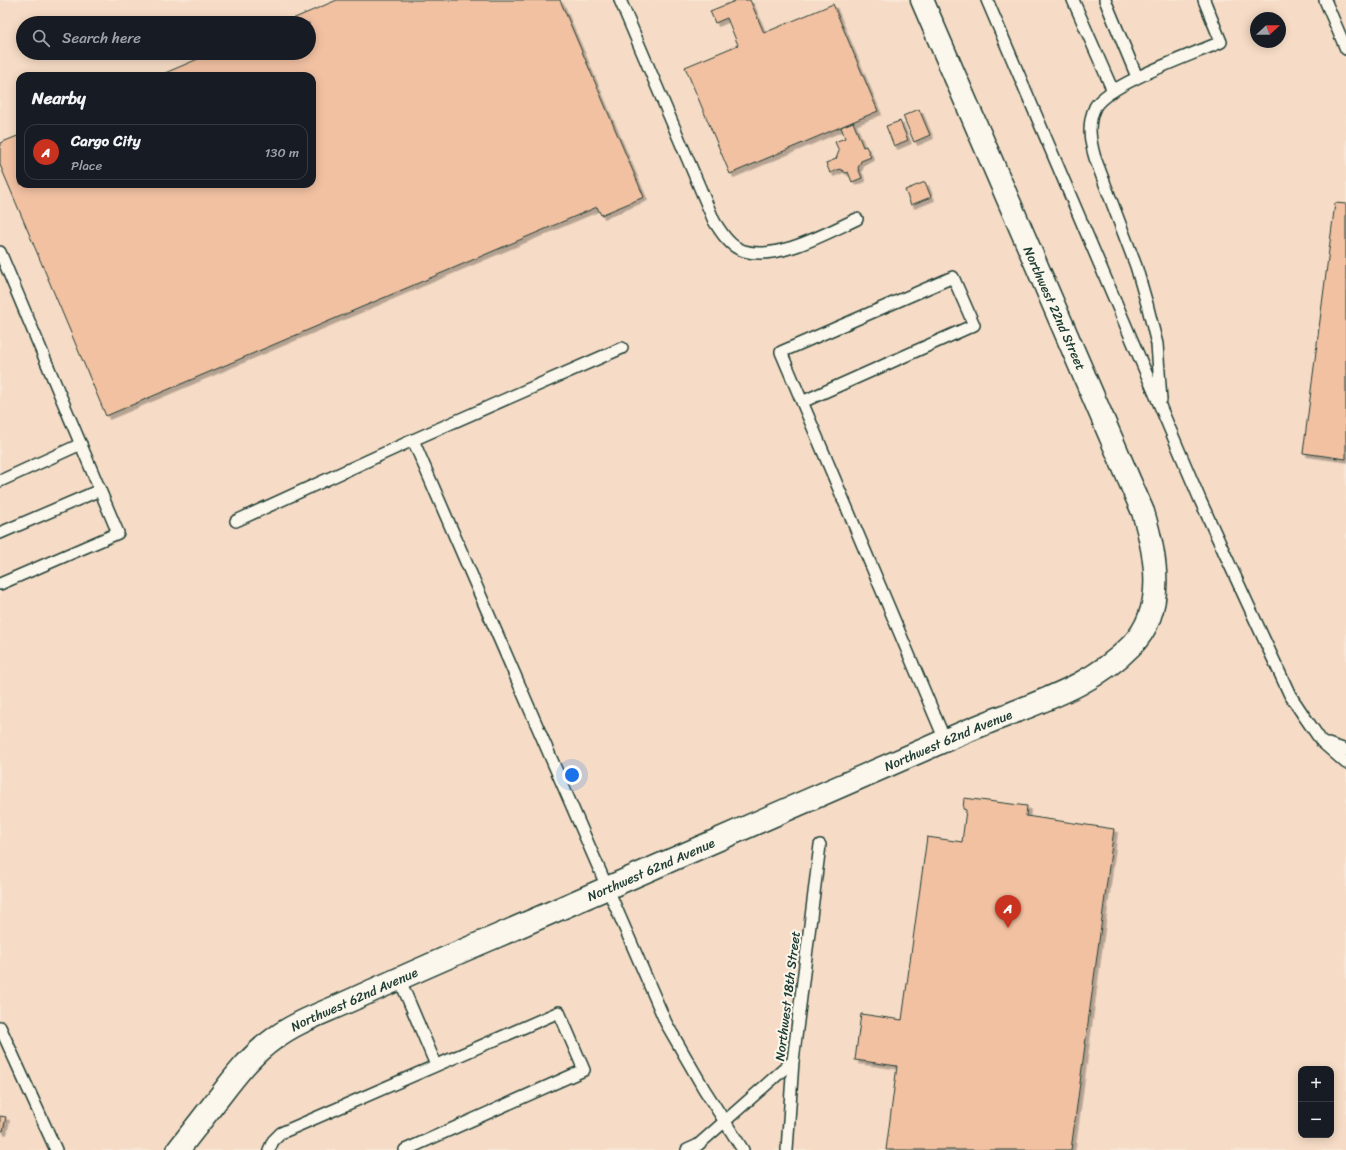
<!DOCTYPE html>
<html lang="en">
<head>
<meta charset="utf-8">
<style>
	:root { --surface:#171b24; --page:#20242c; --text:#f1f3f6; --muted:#9ea1a6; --line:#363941; --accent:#c8321e }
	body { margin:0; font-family:Sriracha,sans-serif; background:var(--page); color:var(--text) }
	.controls { position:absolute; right:12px; bottom:12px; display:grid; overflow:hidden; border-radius:8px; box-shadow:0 2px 10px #0003 }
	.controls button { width:36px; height:36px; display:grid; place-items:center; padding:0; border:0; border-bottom:1px solid var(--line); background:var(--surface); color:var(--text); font:20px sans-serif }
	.compass { position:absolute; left:1250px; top:12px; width:36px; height:36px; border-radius:50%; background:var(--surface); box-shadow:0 2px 10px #0003; rotate:68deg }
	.you { position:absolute; left:572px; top:775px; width:14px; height:14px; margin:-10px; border:3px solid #fff; border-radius:50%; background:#1a73e8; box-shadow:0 0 0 6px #1a73e833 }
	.badge { display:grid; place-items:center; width:26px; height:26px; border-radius:50%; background:var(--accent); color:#fff; font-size:13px; font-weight:700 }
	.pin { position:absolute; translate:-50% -33px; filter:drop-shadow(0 1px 2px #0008) }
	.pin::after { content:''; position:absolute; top:21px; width:14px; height:12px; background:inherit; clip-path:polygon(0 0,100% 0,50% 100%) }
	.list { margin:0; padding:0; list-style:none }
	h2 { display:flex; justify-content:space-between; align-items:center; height:52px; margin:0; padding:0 16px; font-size:17px }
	h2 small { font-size:13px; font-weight:400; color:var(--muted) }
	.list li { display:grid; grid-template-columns:26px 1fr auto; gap:12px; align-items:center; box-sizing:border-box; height:56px; margin:0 8px 8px; padding:0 8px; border:1px solid var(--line); border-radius:12px }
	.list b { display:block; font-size:15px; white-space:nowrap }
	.list p { margin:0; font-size:13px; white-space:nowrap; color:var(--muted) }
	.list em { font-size:13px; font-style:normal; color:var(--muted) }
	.icon { flex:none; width:22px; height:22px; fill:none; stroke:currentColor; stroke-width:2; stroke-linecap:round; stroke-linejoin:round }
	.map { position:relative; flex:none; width:1346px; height:1150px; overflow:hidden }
	.search { position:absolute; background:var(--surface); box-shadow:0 2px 10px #0003; left:16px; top:16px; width:300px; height:44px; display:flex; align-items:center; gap:10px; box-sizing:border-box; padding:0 14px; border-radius:22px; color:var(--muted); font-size:15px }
	.panel { position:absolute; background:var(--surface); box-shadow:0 2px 10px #0003; left:16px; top:72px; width:300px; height:116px; border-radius:12px }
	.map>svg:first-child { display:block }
</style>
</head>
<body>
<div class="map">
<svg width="1346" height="1150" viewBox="0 0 1346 1150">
	<defs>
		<filter id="shadow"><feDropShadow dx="3.5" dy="3.5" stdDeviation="0" flood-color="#0004"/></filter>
	</defs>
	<rect width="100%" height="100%" fill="#f8e7d6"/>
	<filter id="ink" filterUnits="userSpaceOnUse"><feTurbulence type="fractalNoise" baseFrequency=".025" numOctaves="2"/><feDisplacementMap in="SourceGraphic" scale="8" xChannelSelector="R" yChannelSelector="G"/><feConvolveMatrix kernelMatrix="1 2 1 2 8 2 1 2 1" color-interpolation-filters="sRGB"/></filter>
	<g filter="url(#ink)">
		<path fill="#f6dcc6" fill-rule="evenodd" d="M 0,0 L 1346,0 L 1346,1150 L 0,1150 ZM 1256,18 L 1280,18 L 1280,42 L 1256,42 ZM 23,23 L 309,23 L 309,53 L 23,53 ZM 20,76 L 312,76 L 312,184 L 20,184 ZM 1301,1069 L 1331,1069 L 1331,1135 L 1301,1135 Z"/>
		<g fill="#f2c1a2" stroke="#1f3d34" filter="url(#shadow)">
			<path d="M 337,0 L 560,0 L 644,197 L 601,215 L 597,207 L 106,416 L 0,165 L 0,143 L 20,135 L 20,184 L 312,184 L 312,76 L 158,76 L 212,53 L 309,53 L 309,23 L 283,23 Z"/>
			<path d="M 734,0 L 750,0 L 764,33 L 833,4 L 878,111 L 730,174 L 685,67 L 738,45 L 727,18 L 715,23 L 710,11 L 735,1 Z"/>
			<path d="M 919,109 L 930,135 L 914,142 L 903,116 Z"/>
			<path d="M 900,121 L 908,140 L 894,146 L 886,126 Z"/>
			<path d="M 853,122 L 863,147 L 866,146 L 871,157 L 861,161 L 858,168 L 862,178 L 852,182 L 848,172 L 846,173 L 840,169 L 830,173 L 826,163 L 836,159 L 839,151 L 835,142 L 845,138 L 841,127 Z"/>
			<path d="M 925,182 L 931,197 L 911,205 L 905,190 Z"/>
			<path d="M 1335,203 L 1346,204 L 1346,459 L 1303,453 Z"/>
			<path d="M 964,798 L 1027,806 L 1026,816 L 1114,829 L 1071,1150 L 886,1150 L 897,1066 L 855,1060 L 861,1014 L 902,1020 L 927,837 L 962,842 L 966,810 L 963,809 Z"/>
			<path d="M 0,1116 L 6,1117 L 3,1131 L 0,1130 Z"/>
		</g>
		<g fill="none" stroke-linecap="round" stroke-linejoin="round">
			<defs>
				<g id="lane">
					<path d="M 620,0 L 714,221 C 721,232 730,247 744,251 C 778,261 826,233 857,219"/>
					<path d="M 987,0 L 1201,502 L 1263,637 L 1290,695 L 1304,716 L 1322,742 L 1346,763"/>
					<path d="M 1073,0 L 1113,91"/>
					<path d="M 1105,0 L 1137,77"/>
					<path d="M 1325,0 L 1346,49"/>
					<path d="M 0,252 L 118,533 L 0,584"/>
					<path d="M 1161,400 L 1157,344 L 1147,304 L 1136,266 L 1095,158 C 1090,141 1087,124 1095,107 C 1108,84 1194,54 1221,42 L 1204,0"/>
					<path d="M 802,402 L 974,325 L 953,277 L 781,352 L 945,740"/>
					<path d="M 413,440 L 666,1023 L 704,1089 L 743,1150"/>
					<path d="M 0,481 L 81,444"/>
					<path d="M 236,521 L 413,440 L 622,348"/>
					<path d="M 0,533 L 100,490"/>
					<path d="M 1328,744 L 1346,750"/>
					<path d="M 399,978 L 436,1065"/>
					<path d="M 0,1027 L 56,1150"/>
					<path d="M 269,1150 L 273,1141 L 281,1133 L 559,1012 L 584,1070 L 405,1150"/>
					<path d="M 687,1150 L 698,1145 L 793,1061"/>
					<path d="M 787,1150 L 793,1061 L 820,845"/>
				</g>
				<g id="secondary">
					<path id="s1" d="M 178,1150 C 192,1132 206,1114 220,1096 C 236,1075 252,1054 275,1038 C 296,1022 323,1013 347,1002 C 396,980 445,958 495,937 C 637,876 779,812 921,751 C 950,738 978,726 1007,715 C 1052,697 1096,682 1131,646 C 1167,610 1156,555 1143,512 L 922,0"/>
				</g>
			</defs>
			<use href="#lane" stroke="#1f3d34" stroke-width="14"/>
			<use href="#secondary" stroke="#1f3d34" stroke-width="25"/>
			<use href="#lane" stroke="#fbf7ec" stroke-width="11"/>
			<use href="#secondary" stroke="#fbf7ec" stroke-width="22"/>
		</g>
	</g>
	<g text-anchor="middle" stroke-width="4" stroke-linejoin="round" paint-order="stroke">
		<g font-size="13" fill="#1f3d34" stroke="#fbf7ec">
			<text transform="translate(1055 308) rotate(66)" y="5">Northwest 22nd Street</text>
			<text dy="5" stroke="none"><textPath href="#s1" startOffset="885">Northwest 62nd Avenue</textPath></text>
			<text dy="5" stroke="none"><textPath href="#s1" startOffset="561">Northwest 62nd Avenue</textPath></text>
			<text transform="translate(787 996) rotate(-83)" y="5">Northwest 18th Street</text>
			<text dy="5" stroke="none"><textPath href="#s1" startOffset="237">Northwest 62nd Avenue</textPath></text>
		</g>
	</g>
</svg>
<div class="controls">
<button>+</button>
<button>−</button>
</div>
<svg class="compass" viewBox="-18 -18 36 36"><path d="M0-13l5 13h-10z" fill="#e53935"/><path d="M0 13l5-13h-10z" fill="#9ea1a6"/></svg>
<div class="you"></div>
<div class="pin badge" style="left:1008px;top:928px">A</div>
<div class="search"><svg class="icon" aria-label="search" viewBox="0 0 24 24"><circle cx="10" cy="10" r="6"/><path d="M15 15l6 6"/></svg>Search here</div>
<section class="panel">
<h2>Nearby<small></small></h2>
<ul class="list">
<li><span class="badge">A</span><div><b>Cargo City</b><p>Place</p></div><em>130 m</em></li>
</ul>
</section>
</div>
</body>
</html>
